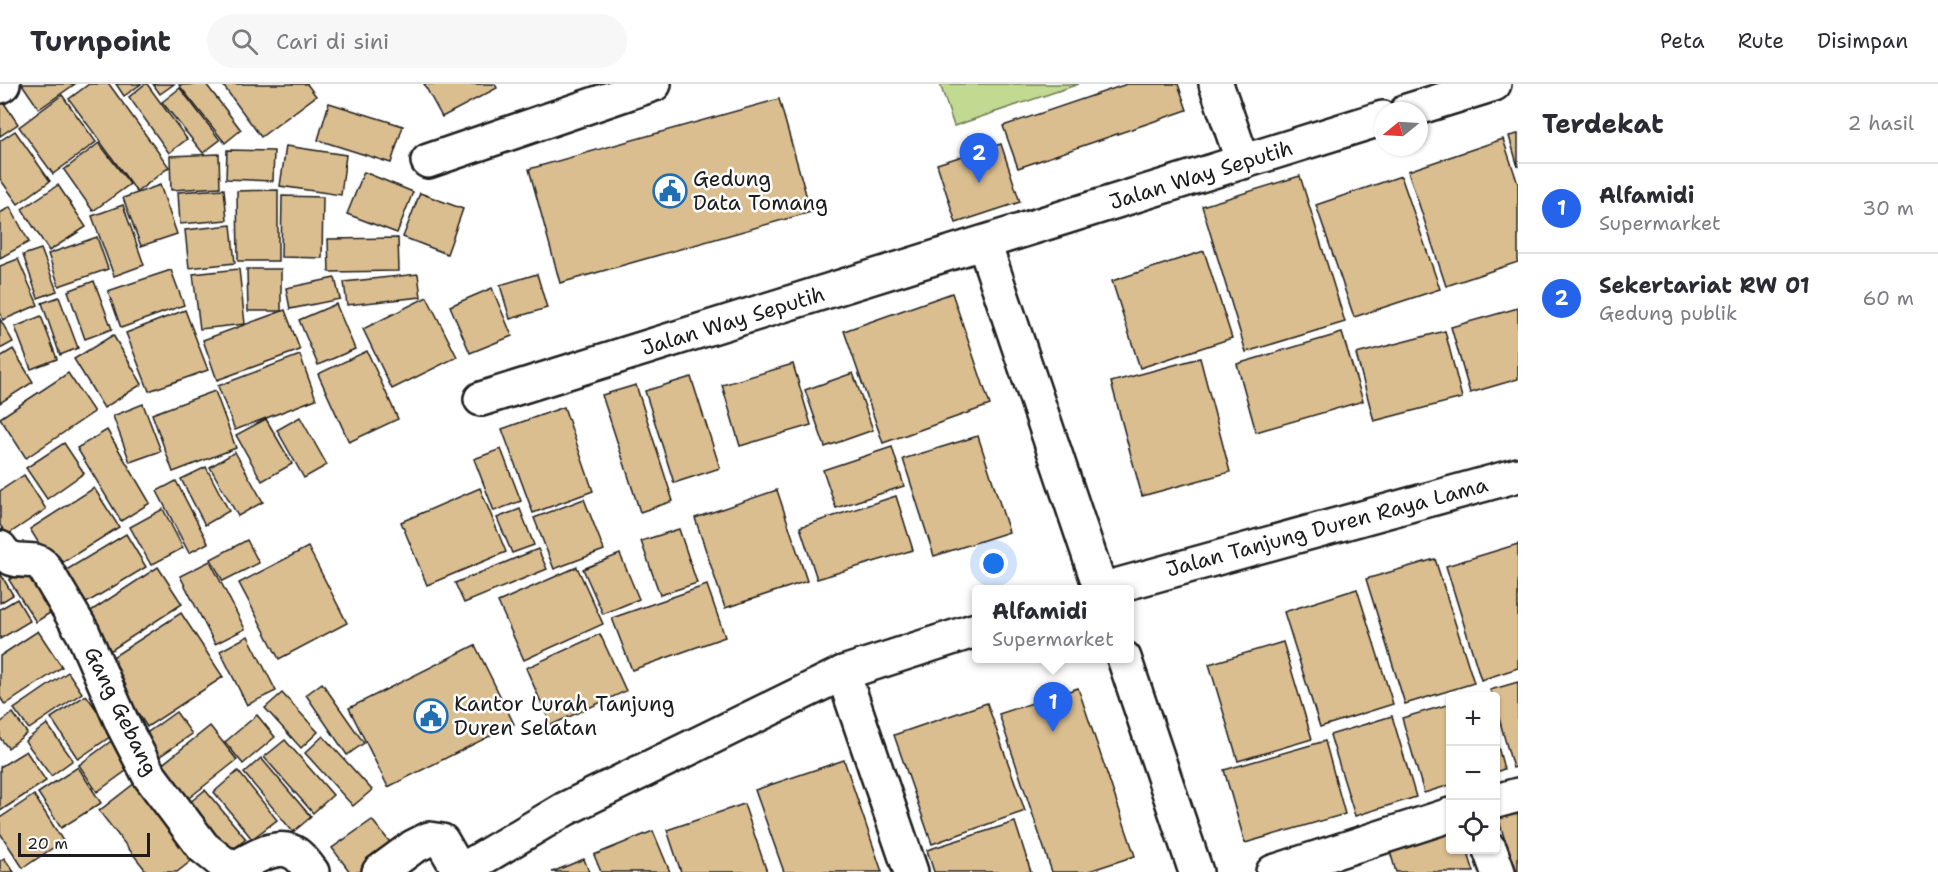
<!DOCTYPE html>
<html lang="id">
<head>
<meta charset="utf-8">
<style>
	:root { --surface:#fff; --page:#f7f7f7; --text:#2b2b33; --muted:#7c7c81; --line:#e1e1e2; --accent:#2563eb }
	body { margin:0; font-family:"Shantell Sans",sans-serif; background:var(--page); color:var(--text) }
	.controls { position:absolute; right:18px; bottom:18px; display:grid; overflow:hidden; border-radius:6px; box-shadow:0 2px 4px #0004 }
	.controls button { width:54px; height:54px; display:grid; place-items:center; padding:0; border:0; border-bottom:2px solid var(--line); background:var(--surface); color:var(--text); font:30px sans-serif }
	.compass { position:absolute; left:1374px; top:18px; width:54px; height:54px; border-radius:50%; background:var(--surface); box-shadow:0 2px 4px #0004; rotate:252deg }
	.scale { position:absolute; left:18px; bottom:15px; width:132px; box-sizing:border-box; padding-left:6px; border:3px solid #1c1c1c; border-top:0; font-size:16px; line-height:21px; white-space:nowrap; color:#1c1c1c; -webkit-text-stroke:4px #fff; paint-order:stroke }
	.you { position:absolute; left:994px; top:480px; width:21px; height:21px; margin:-15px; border:4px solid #fff; border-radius:50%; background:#1a73e8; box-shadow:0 0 0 9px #1a73e833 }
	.badge { display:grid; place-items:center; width:39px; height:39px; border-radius:50%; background:var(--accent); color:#fff; font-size:20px; font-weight:700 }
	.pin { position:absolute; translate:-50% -50px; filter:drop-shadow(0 2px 3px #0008) }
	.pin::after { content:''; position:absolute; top:32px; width:21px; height:18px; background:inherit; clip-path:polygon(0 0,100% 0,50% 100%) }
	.popup { position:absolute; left:972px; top:501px; width:162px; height:78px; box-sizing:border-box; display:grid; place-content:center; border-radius:6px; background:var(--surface); filter:drop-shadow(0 2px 4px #0005); font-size:20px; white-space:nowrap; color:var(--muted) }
	.popup b { font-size:22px; color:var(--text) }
	.popup::after { content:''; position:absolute; left:50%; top:100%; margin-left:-12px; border:12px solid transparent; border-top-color:var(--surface) }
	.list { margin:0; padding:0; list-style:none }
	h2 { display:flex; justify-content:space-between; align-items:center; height:78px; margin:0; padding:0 24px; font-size:26px }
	h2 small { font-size:20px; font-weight:400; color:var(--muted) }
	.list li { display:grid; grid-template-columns:39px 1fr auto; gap:18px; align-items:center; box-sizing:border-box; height:90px; padding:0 24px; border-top:2px solid var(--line) }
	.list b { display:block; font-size:22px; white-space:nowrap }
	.list p { margin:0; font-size:20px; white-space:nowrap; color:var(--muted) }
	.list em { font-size:20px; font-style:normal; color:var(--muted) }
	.icon { flex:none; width:33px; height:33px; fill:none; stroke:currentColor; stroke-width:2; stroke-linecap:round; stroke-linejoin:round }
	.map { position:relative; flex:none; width:1518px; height:788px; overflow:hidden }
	header { display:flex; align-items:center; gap:36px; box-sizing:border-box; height:84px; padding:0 30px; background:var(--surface); border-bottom:2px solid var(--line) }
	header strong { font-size:28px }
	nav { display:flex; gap:33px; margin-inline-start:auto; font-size:21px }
	.search { width:420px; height:54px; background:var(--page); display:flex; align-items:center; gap:15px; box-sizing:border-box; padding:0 21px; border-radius:33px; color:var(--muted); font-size:22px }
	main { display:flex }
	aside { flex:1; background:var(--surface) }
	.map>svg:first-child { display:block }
</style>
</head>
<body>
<header>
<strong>Turnpoint</strong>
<div class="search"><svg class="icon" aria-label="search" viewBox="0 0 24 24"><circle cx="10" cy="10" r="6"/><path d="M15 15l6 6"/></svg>Cari di sini</div>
<nav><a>Peta</a><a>Rute</a><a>Disimpan</a></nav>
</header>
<main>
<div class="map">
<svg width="1518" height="788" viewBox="0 0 1518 788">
	<rect width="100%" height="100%" fill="#fff"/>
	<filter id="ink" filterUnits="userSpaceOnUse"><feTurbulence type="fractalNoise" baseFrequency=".0167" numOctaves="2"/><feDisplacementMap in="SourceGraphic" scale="12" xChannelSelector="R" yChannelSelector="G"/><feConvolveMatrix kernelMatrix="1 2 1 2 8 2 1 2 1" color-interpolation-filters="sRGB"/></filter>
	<g filter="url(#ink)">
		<path fill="#c1d990" stroke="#6e7a56" stroke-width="1.5" d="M 940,0 L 1079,0 L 954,42 Z"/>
		<g fill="#dbbe8f" stroke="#1c1c1c" stroke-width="1.5">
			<path d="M 22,0 L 75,0 L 39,25 Z"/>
			<path d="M 89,0 L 109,0 L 169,83 L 137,108 L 69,15 Z"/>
			<path d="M 116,0 L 141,0 L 124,12 Z"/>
			<path d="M 145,0 L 147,0 L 187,55 L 169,69 L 129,13 Z"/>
			<path d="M 153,0 L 174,0 L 160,10 Z"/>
			<path d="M 206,0 L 241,46 L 225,59 L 179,1 Z"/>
			<path d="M 222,0 L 307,0 L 316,12 L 261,53 Z"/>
			<path d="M 424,0 L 495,0 L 497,4 L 442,33 Z"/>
			<path d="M 1127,0 L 1178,0 L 1187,26 L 1018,84 L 1003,42 Z"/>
			<path d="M 180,4 L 220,56 L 203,69 L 162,18 Z"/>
			<path d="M 62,11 L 96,58 L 53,90 L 19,43 Z"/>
			<path d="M 0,13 L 18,40 L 0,52 Z"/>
			<path d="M 779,15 L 811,128 L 560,199 L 529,85 Z"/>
			<path d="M 329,19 L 403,42 L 391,79 L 318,56 Z"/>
			<path d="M 15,47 L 50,97 L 18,120 L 0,95 L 0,57 Z"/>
			<path d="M 1518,50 L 1518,83 L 1509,52 Z"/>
			<path d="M 1503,55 L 1518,100 L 1518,178 L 1446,202 L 1408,87 Z"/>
			<path d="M 99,59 L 130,100 L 93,127 L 64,86 Z"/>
			<path d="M 1001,60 L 1020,118 L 956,139 L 937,80 Z"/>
			<path d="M 286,62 L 346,71 L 341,111 L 280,102 Z"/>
			<path d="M 227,66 L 274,67 L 273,97 L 226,95 Z"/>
			<path d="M 219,70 L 220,103 L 171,106 L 170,72 Z"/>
			<path d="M 364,88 L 413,108 L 397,149 L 347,130 Z"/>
			<path d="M 1300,92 L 1345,238 L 1246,268 L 1202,122 Z"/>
			<path d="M 1401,92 L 1440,205 L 1354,233 L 1316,121 Z"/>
			<path d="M 58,101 L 86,143 L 49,167 L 22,125 Z"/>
			<path d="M 160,101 L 177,150 L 141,162 L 123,114 Z"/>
			<path d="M 224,105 L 227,136 L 180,140 L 178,108 Z"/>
			<path d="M 278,106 L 278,177 L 238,177 L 237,107 Z"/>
			<path d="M 420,109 L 463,125 L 447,170 L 403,153 Z"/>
			<path d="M 282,112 L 323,113 L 322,174 L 281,173 Z"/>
			<path d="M 123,121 L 144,181 L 114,192 L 92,132 Z"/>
			<path d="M 10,123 L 29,158 L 0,174 L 0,129 Z"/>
			<path d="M 231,141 L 235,179 L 189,184 L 185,146 Z"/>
			<path d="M 97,153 L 108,185 L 59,202 L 48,170 Z"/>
			<path d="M 398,154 L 399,187 L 329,188 L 328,155 Z"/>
			<path d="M 41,165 L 57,207 L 38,214 L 23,171 Z"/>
			<path d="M 1204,167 L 1232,254 L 1140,284 L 1112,197 Z"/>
			<path d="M 18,175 L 38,221 L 3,236 L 0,228 L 0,182 Z"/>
			<path d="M 239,185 L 245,240 L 200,245 L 193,190 Z"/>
			<path d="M 247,185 L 281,185 L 281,227 L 248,227 Z"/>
			<path d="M 171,186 L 184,221 L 121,244 L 108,207 Z"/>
			<path d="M 418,190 L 421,213 L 347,221 L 344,198 Z"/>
			<path d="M 537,190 L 547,224 L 510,235 L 500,201 Z"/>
			<path d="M 335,194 L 340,215 L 290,225 L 286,204 Z"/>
			<path d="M 94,197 L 112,245 L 85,255 L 68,207 Z"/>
			<path d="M 492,204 L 512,252 L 470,269 L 450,222 Z"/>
			<path d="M 952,209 L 990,321 L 883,359 L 844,247 Z"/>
			<path d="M 59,213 L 78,264 L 60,271 L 42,219 Z"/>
			<path d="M 427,213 L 457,273 L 392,305 L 363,245 Z"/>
			<path d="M 336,220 L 355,265 L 318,281 L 299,236 Z"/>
			<path d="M 1518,224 L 1518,295 L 1470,309 L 1451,243 Z"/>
			<path d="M 185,226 L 208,286 L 149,307 L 126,249 Z"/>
			<path d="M 285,226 L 300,266 L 217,296 L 203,256 Z"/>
			<path d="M 41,232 L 57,275 L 31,285 L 15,243 Z"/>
			<path d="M 0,235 L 13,258 L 0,265 Z"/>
			<path d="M 1445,247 L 1462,314 L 1374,337 L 1356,270 Z"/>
			<path d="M 1342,249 L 1363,317 L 1256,348 L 1237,280 Z"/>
			<path d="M 113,251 L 142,300 L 104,324 L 74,275 Z"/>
			<path d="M 13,265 L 33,298 L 0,319 L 0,273 Z"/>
			<path d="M 367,267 L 398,335 L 349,358 L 318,290 Z"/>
			<path d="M 300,271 L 316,315 L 235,346 L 218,302 Z"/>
			<path d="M 1200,274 L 1230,388 L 1142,412 L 1111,298 Z"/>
			<path d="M 793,280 L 811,341 L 740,362 L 722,301 Z"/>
			<path d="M 68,289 L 94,328 L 26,374 L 0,334 Z"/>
			<path d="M 853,289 L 873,346 L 825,363 L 805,306 Z"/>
			<path d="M 691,293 L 720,384 L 674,399 L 645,307 Z"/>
			<path d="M 636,301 L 673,417 L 640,428 L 602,311 Z"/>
			<path d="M 215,307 L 236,364 L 173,388 L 152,330 Z"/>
			<path d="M 143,320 L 161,367 L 130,378 L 113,332 Z"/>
			<path d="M 564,323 L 593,407 L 533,429 L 502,345 Z"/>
			<path d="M 300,333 L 327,381 L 304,394 L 277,346 Z"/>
			<path d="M 266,335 L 292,380 L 262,397 L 236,351 Z"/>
			<path d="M 107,346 L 150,419 L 121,437 L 77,364 Z"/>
			<path d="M 978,352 L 1009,448 L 934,472 L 903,375 Z"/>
			<path d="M 64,359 L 84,389 L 47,415 L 26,384 Z"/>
			<path d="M 892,363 L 904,402 L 836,424 L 823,386 Z"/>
			<path d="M 501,365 L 521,417 L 494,427 L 474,375 Z"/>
			<path d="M 235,368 L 263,418 L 238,432 L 210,383 Z"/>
			<path d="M 206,383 L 229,427 L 205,441 L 181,395 Z"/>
			<path d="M 24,391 L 46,425 L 7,451 L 0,441 L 0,407 Z"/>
			<path d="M 176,397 L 208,459 L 189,469 L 157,407 Z"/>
			<path d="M 94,404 L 119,443 L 54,484 L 30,445 Z"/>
			<path d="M 480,404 L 506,468 L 427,501 L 401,438 Z"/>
			<path d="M 777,406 L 807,497 L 725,524 L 695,434 Z"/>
			<path d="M 896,412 L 913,466 L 817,495 L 800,443 Z"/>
			<path d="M 584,415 L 604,466 L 554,485 L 534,434 Z"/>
			<path d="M 163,425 L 183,464 L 151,481 L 130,443 Z"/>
			<path d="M 520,425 L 534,461 L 512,469 L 497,434 Z"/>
			<path d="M 679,445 L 697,499 L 660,511 L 641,457 Z"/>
			<path d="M 126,450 L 146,483 L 78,524 L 58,491 Z"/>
			<path d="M 247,456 L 259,479 L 223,497 L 211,475 Z"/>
			<path d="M 1518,460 L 1518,584 L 1481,596 L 1446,482 Z"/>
			<path d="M 308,463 L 347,539 L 279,575 L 239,499 Z"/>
			<path d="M 538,465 L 547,485 L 464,519 L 455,499 Z"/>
			<path d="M 620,470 L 639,515 L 603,530 L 583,485 Z"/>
			<path d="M 1435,475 L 1474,599 L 1405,620 L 1366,495 Z"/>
			<path d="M 210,477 L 245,545 L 215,560 L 180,492 Z"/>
			<path d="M 32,481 L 59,523 L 36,538 L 9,496 Z"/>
			<path d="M 158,483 L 182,520 L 104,571 L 80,534 Z"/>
			<path d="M 577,483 L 603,540 L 524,576 L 498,518 Z"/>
			<path d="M 0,489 L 13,511 L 0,519 Z"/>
			<path d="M 707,501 L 725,553 L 632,586 L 612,534 Z"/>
			<path d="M 1357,505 L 1393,620 L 1320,643 L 1284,528 Z"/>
			<path d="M 17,515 L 30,537 L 0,555 L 0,525 Z"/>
			<path d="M 181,529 L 223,593 L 147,643 L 105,578 Z"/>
			<path d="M 38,547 L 62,583 L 5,621 L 0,613 L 0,572 Z"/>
			<path d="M 600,550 L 626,607 L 551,641 L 526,584 Z"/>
			<path d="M 248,552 L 276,607 L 247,621 L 220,567 Z"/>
			<path d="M 1283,558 L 1312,655 L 1238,677 L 1209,580 Z"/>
			<path d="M 475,561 L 514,640 L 388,703 L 349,624 Z"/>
			<path d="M 68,588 L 82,609 L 29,645 L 14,625 Z"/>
			<path d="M 1518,598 L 1518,682 L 1513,684 L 1496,624 L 1496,612 L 1492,612 L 1490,606 Z"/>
			<path d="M 322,599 L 364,659 L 347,671 L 306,611 Z"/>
			<path d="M 1078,604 L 1135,772 L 1086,788 L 1052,788 L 999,630 Z"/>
			<path d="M 282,609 L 318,648 L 301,664 L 265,624 Z"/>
			<path d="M 86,611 L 114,650 L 78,675 L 51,634 Z"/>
			<path d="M 987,619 L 1025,727 L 932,760 L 894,651 Z"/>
			<path d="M 1450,620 L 1450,701 L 1424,709 L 1402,634 Z"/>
			<path d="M 176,628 L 192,650 L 153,677 L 137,656 Z"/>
			<path d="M 13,629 L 27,649 L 8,664 L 0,654 L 0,639 Z"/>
			<path d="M 257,631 L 275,653 L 243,680 L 225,658 Z"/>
			<path d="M 1392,632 L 1416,713 L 1355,732 L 1330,651 Z"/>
			<path d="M 47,640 L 73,676 L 51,692 L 25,657 Z"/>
			<path d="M 210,642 L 237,676 L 180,721 L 154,687 Z"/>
			<path d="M 118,652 L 137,679 L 97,708 L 79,681 Z"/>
			<path d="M 323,652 L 372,706 L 353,722 L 305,669 Z"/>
			<path d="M 1496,655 L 1504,685 L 1496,688 Z"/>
			<path d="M 285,656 L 333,711 L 313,729 L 264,673 Z"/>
			<path d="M 1325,657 L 1345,730 L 1245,759 L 1224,686 Z"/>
			<path d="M 26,667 L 46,697 L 0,727 L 0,683 Z"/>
			<path d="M 261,674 L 311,733 L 293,748 L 244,689 Z"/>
			<path d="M 844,676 L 882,788 L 784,788 L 755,706 Z"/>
			<path d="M 78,683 L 101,719 L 61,744 L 38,709 Z"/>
			<path d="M 238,687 L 277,736 L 252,755 L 214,708 Z"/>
			<path d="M 140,695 L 200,770 L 177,788 L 147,788 L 99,727 Z"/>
			<path d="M 205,706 L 246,755 L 225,772 L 184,723 Z"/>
			<path d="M 34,711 L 63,757 L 23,784 L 0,749 L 0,734 Z"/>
			<path d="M 744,720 L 767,788 L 681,788 L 667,746 Z"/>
			<path d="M 1518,727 L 1518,788 L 1514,788 L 1498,733 Z"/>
			<path d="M 372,736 L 393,762 L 363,788 L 350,788 L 332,764 Z"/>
			<path d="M 1015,738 L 1031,788 L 934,788 L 927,766 Z"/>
			<path d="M 1450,745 L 1450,766 L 1467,766 L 1474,788 L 1396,788 L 1389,764 Z"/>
			<path d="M 653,747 L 670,788 L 601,788 L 594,771 Z"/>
			<path d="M 4,774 L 14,788 L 0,788 L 0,777 Z"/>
			<path d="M 584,775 L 589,788 L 552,788 Z"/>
		</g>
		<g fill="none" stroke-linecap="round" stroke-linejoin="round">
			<defs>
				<g id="minor">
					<path d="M 1216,0 L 1243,78"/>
					<path d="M 0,2 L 3,0"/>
					<path d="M 1407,27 L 1494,0"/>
					<path d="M 428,77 L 654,0"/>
					<path d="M 984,159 L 1101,506"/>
					<path d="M 481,315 L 1383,34"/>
					<path d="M 0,464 C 14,486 32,468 44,483 L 83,549 L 123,641 L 149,691 L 203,763 L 223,779 L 237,783 C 252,775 278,757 296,770 C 302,774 307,782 312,788"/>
					<path d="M 1101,506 L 1518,391"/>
					<path d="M 1124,574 L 1196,788"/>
					<path d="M 843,589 L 911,788"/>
					<path d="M 1496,717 L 1518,711"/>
					<path d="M 1490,766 L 1498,788"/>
					<path d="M 379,788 L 413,763 L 429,755 L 442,757 L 460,788"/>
					<path d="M 459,788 L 565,725 L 843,589 L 976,546"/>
					<path d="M 1273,788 L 1450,731"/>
				</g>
			</defs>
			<use href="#minor" stroke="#1c1c1c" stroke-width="38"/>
			<use href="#minor" stroke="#fff" stroke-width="33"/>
		</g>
	</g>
	<defs>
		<symbol id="civic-ring" viewBox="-11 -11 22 22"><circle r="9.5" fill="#fff" stroke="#1f6fb2" stroke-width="1.5"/><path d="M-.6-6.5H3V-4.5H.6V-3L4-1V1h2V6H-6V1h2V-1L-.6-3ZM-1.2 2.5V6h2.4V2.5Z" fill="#1f6fb2"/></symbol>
	</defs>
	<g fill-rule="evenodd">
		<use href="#civic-ring" x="651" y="88" width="38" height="38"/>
		<use href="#civic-ring" x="412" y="613" width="38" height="38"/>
	</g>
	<g text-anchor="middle" stroke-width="5" stroke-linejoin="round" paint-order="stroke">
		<g font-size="21" fill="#1c1c1c" stroke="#fff">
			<text transform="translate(1201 91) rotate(-17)" y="7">Jalan Way Seputih</text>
			<text transform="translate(733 237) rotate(-17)" y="7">Jalan Way Seputih</text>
			<text transform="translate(1327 443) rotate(-15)" y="7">Jalan Tanjung Duren Raya Lama</text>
			<text transform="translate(121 627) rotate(64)" y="7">Gang Gebang</text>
		</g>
		<g font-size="21" fill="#1c1c1c" stroke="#fff" text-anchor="start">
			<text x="693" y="102">Gedung<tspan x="693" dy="24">Data Tomang</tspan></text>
			<text x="454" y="627">Kantor Lurah Tanjung<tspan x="454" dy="24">Duren Selatan</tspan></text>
		</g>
	</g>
</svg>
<div class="controls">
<button>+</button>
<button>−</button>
<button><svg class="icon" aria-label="locate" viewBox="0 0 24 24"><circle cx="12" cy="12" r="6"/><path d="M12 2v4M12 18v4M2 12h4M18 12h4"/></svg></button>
</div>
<svg class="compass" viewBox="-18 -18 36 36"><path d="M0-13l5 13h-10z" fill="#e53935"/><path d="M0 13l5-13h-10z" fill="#7c7c81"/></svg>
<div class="scale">20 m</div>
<div class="you"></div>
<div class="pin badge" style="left:1053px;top:648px">1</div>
<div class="popup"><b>Alfamidi</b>Supermarket</div>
<div class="pin badge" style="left:979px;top:99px">2</div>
</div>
<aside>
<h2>Terdekat<small>2 hasil</small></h2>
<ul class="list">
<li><span class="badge">1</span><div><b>Alfamidi</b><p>Supermarket</p></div><em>30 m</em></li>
<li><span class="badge">2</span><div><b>Sekertariat RW 01</b><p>Gedung publik</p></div><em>60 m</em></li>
</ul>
</aside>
</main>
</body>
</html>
